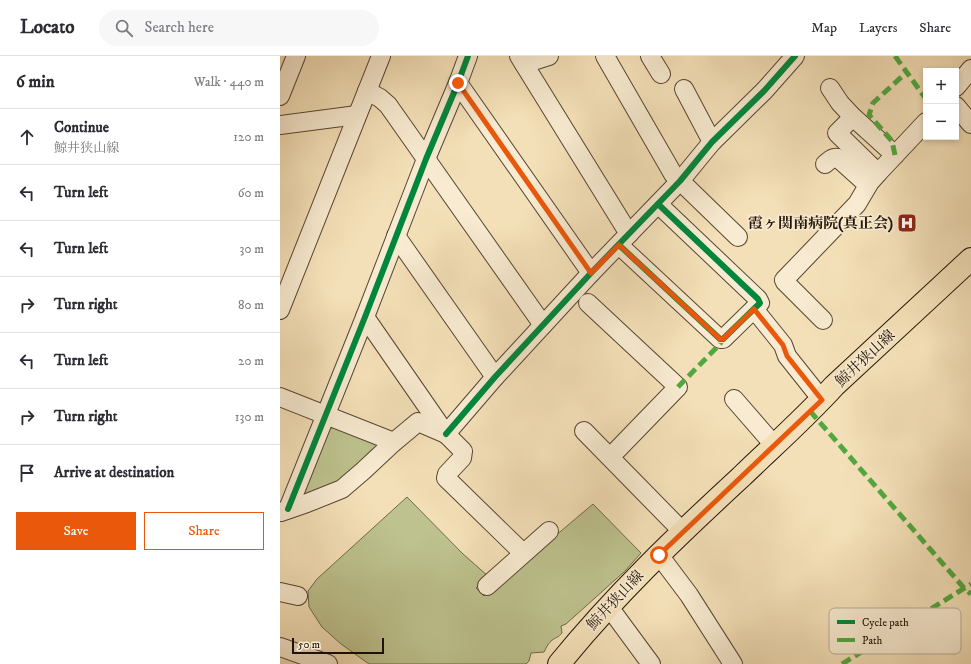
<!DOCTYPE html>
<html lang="en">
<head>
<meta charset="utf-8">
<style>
	:root { --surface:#fff; --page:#f7f7f7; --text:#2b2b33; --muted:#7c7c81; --line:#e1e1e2; --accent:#ea580c }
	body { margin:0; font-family:"IM FELL DW Pica","Noto Serif JP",serif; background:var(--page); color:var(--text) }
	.controls { position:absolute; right:12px; top:12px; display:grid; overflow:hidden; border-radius:0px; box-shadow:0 2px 6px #0003 }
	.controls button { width:36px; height:36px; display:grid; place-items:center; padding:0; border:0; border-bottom:1px solid var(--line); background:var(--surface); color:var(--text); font:20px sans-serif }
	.scale { position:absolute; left:12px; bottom:10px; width:92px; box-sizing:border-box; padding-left:4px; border:2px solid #211304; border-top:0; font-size:11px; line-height:14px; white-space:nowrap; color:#211304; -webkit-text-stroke:3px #f8ebd1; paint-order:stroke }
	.stop { position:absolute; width:12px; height:12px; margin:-9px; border:3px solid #ea580c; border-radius:50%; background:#fff }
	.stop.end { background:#ea580c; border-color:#fff; box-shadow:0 1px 4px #0008 }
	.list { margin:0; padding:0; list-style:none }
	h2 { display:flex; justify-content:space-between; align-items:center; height:52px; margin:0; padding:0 16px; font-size:17px }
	h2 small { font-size:13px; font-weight:400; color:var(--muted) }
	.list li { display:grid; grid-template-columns:26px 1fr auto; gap:12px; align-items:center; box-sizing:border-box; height:56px; padding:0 16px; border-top:1px solid var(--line) }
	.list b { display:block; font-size:15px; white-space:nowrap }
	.list p { margin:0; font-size:13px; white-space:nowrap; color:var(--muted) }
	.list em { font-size:13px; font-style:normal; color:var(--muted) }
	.actions { display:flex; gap:8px; padding:12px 16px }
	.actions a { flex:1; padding:9px 0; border:1px solid var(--accent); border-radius:0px; text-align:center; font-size:14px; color:var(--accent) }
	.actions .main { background:var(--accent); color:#fff }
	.icon { flex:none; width:22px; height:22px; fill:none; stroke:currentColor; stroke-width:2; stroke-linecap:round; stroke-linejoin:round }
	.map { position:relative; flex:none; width:691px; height:608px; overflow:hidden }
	header { display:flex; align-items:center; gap:24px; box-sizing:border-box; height:56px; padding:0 20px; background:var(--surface); border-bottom:1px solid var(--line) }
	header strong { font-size:19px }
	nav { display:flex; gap:22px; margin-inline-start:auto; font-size:14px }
	.search { width:280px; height:36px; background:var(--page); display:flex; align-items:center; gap:10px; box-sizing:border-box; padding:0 14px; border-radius:22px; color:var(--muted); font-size:15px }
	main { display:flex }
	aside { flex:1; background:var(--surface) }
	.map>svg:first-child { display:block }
</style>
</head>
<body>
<header>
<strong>Locato</strong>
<div class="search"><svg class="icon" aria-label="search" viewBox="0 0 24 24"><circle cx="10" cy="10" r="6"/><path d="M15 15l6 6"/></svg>Search here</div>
<nav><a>Map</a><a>Layers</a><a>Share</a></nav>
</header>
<main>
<aside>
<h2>6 min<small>Walk · 440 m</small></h2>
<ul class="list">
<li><svg class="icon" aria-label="ahead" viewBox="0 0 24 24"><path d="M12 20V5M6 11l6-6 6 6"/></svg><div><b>Continue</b><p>鯨井狭山線</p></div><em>120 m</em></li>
<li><svg class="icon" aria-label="left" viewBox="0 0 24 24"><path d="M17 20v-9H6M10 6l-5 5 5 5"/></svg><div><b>Turn left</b></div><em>60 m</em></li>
<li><svg class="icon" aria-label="left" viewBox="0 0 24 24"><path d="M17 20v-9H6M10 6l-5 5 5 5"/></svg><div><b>Turn left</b></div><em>30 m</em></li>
<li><svg class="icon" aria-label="right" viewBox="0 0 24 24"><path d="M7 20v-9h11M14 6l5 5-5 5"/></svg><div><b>Turn right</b></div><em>80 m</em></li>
<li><svg class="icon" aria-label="left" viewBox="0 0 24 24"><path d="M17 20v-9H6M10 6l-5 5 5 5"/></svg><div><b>Turn left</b></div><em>20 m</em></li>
<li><svg class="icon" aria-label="right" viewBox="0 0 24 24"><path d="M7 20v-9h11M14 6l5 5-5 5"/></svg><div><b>Turn right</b></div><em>130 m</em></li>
<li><svg class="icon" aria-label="arrive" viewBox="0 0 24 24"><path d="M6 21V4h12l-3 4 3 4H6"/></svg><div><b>Arrive at destination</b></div></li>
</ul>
<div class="actions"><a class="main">Save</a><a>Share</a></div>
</aside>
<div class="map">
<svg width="691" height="608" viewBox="0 0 691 608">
	<rect width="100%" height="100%" fill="#f4e0b8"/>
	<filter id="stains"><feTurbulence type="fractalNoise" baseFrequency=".005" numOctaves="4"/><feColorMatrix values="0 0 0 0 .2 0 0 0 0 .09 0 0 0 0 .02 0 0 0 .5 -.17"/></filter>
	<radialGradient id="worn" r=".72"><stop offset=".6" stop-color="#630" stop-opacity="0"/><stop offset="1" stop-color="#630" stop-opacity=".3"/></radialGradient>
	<g fill="#bdc28e" stroke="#6f6a49">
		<path d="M 58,370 L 101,388 L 62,428 L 27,441 L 23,437 L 48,373 Z"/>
		<path d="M 127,441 L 183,498 L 208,520 L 196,532 L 204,540 L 313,448 L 361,497 L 345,515 L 286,568 L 281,570 L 282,577 C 278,582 276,581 271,585 C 268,588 266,592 264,596 L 251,597 L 249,605 L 246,608 L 89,608 L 61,588 L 42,571 L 29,551 L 28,535 L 37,523 Z"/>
	</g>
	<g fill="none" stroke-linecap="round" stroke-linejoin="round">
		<defs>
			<g id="minor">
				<path d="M 239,0 L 349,178"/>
				<path d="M 325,0 L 393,118 L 458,181"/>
				<path d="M 370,0 L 381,18"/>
				<path d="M 244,8 L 269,0"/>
				<path d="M 178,27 L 311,217"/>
				<path d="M 676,31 L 691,13"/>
				<path d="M 550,32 L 560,47 L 573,61 L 615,99"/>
				<path d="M 404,33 L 432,86"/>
				<path d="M 87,35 L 100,42 L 108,49 L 263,269"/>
				<path d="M 0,40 L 16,0"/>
				<path d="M 676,50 L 691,68"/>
				<path d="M 573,61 L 557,77 L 598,117"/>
				<path d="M 0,69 L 77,59"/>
				<path d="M 545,108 C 550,104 552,101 558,102 L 588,129"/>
				<path d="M 116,180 L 215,321"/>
				<path d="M 339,189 L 440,283 L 443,283 L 480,247 L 478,243 L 378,148"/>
				<path d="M 308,247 L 398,331 L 337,394"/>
				<path d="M 474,253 L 503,289 L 507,300 L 542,344"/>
				<path d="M 0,254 L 101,0"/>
				<path d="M 85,261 L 166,378 L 183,395 L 182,402 L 167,418 L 166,422 L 243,497"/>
				<path d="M 543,264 L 505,226 L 504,224 L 577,148 L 590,126 L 598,117 L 646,66"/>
				<path d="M 0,341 L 114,386"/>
				<path d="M 454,343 L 494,389"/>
				<path d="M 304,375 L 403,476"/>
				<path d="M 166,378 L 215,321 L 311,217 L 400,125 L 432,86 L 484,35 L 515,0"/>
				<path d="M 8,453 L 85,261 L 146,103 L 178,27 L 188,0"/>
				<path d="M 1,456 L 27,447 L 62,433 L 83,415 L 114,386 L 138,366 L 166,378"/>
				<path d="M 379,499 L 409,539 L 453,608"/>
				<path d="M 207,530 L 269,475"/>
				<path d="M 0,536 L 18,540"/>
				<path d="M 329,551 L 371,608"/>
				<path d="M 0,591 L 48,608"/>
			</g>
			<path id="major" d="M 279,608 C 334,540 397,480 461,421 C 492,391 525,362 554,330 L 691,203"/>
		</defs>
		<use href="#minor" stroke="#564631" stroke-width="20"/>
		<use href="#major" stroke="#211304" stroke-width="24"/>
		<use href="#minor" stroke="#f8ebd1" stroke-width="18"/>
		<use href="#major" stroke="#f4e0b8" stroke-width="22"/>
		<g stroke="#52a840" stroke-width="5" stroke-dasharray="10 5" stroke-linecap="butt">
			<path d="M 615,0 L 646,43"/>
			<path d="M 615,99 L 612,85 L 589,59 L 593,47 L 627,16"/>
			<path d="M 398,331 L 440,288 L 442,284"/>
			<path d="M 530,355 L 684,532 L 691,538"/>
			<path d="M 562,608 L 691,528"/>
		</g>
		<defs>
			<g id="cycleway">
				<path d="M 339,189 L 440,283 L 443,283 L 480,247 L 478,243 L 378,148"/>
				<path d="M 166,378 L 215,321 L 311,217 L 400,125 L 432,86 L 484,35 L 515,0"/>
				<path d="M 8,453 L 85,261 L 146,103 L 178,27 L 188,0"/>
			</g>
		</defs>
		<use href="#cycleway" stroke="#f8ebd1" stroke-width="8"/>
		<use href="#cycleway" stroke="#00873e" stroke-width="6"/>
	</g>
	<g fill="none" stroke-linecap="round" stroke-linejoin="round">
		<path stroke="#ea580c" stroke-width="5" d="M 178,27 L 311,217 L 339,189 L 440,283 L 443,283 L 474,253 L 503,289 L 507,300 L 542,344 L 379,499"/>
	</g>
	<defs>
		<symbol id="hospital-square" viewBox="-11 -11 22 22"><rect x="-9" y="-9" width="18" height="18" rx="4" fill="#8f2418" stroke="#f8ebd1"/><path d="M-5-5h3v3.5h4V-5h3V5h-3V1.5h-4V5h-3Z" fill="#fff"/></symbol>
	</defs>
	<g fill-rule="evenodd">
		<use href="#hospital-square" x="616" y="156" width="22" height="22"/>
	</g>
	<g text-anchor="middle" stroke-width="3.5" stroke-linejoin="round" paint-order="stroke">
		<g font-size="15" font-weight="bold" fill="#211304" stroke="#f8ebd1" text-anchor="end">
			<text x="613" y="172">霞ヶ関南病院(真正会)</text>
		</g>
		<g font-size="15" fill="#211304" stroke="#f8ebd1">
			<text transform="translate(585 302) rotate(-43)" y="5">鯨井狭山線</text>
			<text transform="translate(335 544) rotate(-47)" y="5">鯨井狭山線</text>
		</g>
	</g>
	<rect x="549" y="552" width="132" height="46" rx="6" fill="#f8ebd1" stroke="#b8aa94" stroke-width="1"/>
	<rect x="557" y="564" width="18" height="4" fill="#00873e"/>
	<rect x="557" y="582" width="18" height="4" fill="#52a840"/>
	<g font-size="11" fill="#211304">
		<text x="582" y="570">Cycle path</text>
		<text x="582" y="588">Path</text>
	</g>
	<rect width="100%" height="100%" filter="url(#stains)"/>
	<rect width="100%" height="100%" fill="url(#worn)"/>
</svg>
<div class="controls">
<button>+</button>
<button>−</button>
</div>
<div class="scale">50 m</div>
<div class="stop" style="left:379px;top:499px"></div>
<div class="stop end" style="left:178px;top:27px"></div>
</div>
</main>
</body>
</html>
